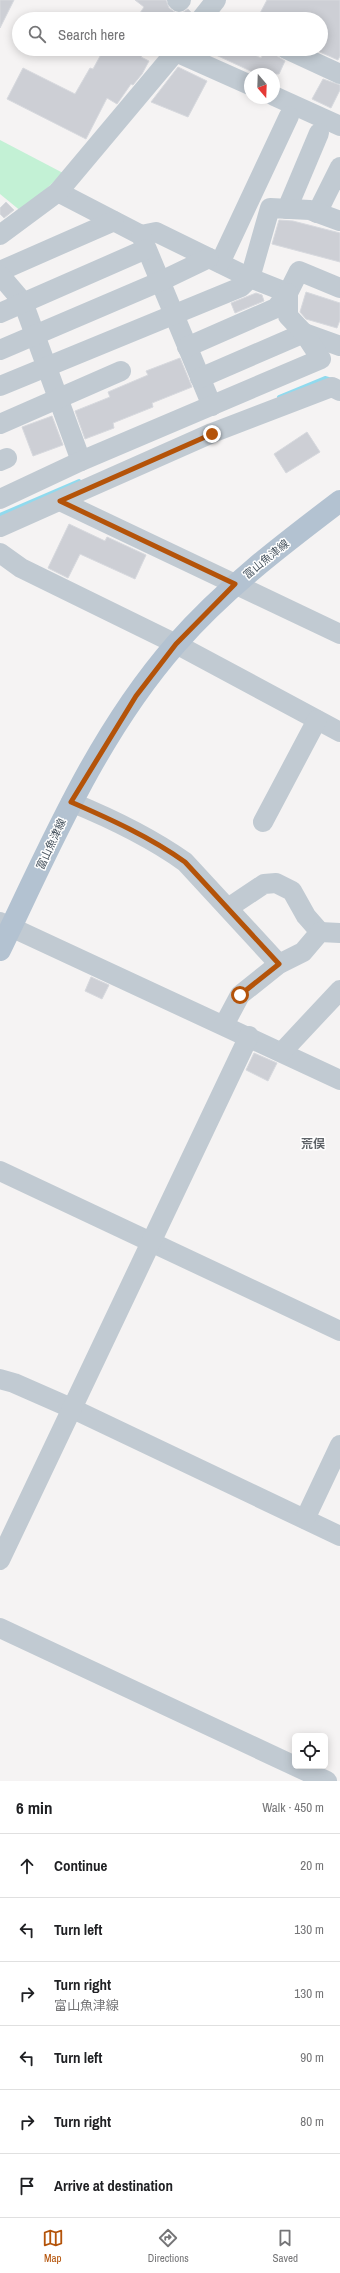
<!DOCTYPE html>
<html lang="en">
<head>
<meta charset="utf-8">
<style>
	:root { --surface:#fff; --page:#f2f2f2; --text:#202124; --muted:#757577; --line:#e0e0e0; --accent:#b45309 }
	body { margin:0; font-family:"Archivo Narrow","Noto Sans JP",sans-serif; background:var(--page); color:var(--text) }
	.controls { position:absolute; right:12px; bottom:12px; display:grid; overflow:hidden; border-radius:6px; box-shadow:0 2px 10px #0003 }
	.controls button { width:36px; height:36px; display:grid; place-items:center; padding:0; border:0; border-bottom:1px solid var(--line); background:var(--surface); color:var(--text); font:20px sans-serif }
	.compass { position:absolute; left:244px; top:68px; width:36px; height:36px; border-radius:50%; background:var(--surface); box-shadow:0 2px 10px #0003; rotate:161deg }
	.stop { position:absolute; width:12px; height:12px; margin:-9px; border:3px solid #b45309; border-radius:50%; background:#fff }
	.stop.end { background:#b45309; border-color:#fff; box-shadow:0 1px 4px #0008 }
	.list { margin:0; padding:0; list-style:none }
	h2 { display:flex; justify-content:space-between; align-items:center; height:52px; margin:0; padding:0 16px; font-size:17px }
	h2 small { font-size:13px; font-weight:400; color:var(--muted) }
	.list li { display:grid; grid-template-columns:26px 1fr auto; gap:12px; align-items:center; box-sizing:border-box; height:64px; padding:0 16px; border-top:1px solid var(--line) }
	.list b { display:block; font-size:15px; white-space:nowrap }
	.list p { margin:0; font-size:13px; white-space:nowrap; color:var(--muted) }
	.list em { font-size:13px; font-style:normal; color:var(--muted) }
	.icon { flex:none; width:22px; height:22px; fill:none; stroke:currentColor; stroke-width:2; stroke-linecap:round; stroke-linejoin:round }
	.map { position:relative; flex:none; width:340px; height:1781px; overflow:hidden }
	.search { position:absolute; background:var(--surface); box-shadow:0 2px 10px #0003; left:12px; right:12px; top:12px; height:44px; display:flex; align-items:center; gap:10px; box-sizing:border-box; padding:0 14px; border-radius:22px; color:var(--muted); font-size:15px }
	.sheet { height:436px; background:var(--surface) }
	nav { display:flex; justify-content:space-around; align-items:center; box-sizing:border-box; height:56px; border-top:1px solid var(--line); background:var(--surface); font-size:11px; color:var(--muted) }
	nav a { display:grid; justify-items:center; gap:2px }
	nav .on { color:var(--accent) }
	.map>svg:first-child { display:block }
</style>
</head>
<body>
<div class="map">
<svg width="340" height="1781" viewBox="0 0 340 1781">
	<rect width="100%" height="100%" fill="#f5f3f3"/>
	<path fill="#c3f1d5" d="M 0,140 L 63,173 L 22,212 L 0,194 Z"/>
	<g fill="none" stroke-linecap="round" stroke-linejoin="round">
		<g stroke="#90daee" stroke-width="4">
			<path d="M 279,397 L 325,378 L 332,380"/>
			<path d="M 0,515 L 79,481"/>
		</g>
	</g>
	<g fill="#cdcfd5" stroke="#d7d9de">
		<path d="M 0,0 L 14,0 L 0,28 Z"/>
		<path d="M 135,0 L 166,0 L 169,8 L 176,13 L 182,13 L 188,9 L 192,13 L 190,19 L 136,19 L 144,7 Z"/>
		<path d="M 267,0 L 340,0 L 340,56 L 338,60 L 313,49 L 321,49 L 321,19 L 257,19 Z"/>
		<path d="M 104,49 L 146,49 L 141,57 L 149,61 L 142,74 L 133,85 L 131,84 L 117,104 L 107,98 L 86,139 L 7,99 L 23,68 L 75,94 L 90,68 L 93,69 Z"/>
		<path d="M 203,49 L 241,49 L 261,58 L 266,49 L 275,49 L 277,56 L 285,61 L 279,74 L 257,74 Z"/>
		<path d="M 178,67 L 207,81 L 188,117 L 151,102 Z"/>
		<path d="M 323,79 L 340,85 L 340,90 L 331,108 L 312,99 Z"/>
		<path d="M 6,202 L 14,210 L 4,218 L 0,214 L 0,208 Z"/>
		<path d="M 279,220 L 293,221 L 340,233 L 340,262 L 272,244 Z"/>
		<path d="M 306,292 L 340,303 L 340,320 L 337,328 L 306,319 L 300,312 Z"/>
		<path d="M 256,293 L 262,295 L 264,301 L 235,313 L 231,303 Z"/>
		<path d="M 180,358 L 192,387 L 152,403 L 153,407 L 113,423 L 114,428 L 85,439 L 75,411 L 110,397 L 108,392 L 148,375 L 146,371 Z"/>
		<path d="M 52,416 L 63,445 L 33,456 L 22,427 Z"/>
		<path d="M 307,432 L 320,452 L 286,473 L 274,454 Z"/>
		<path d="M 69,524 L 105,541 L 107,537 L 146,555 L 135,579 L 80,554 L 68,578 L 48,568 Z"/>
		<path d="M 91,977 L 109,985 L 102,999 L 85,991 Z"/>
		<path d="M 254,1053 L 277,1063 L 268,1081 L 246,1070 Z"/>
	</g>
	<g fill="none" stroke-linecap="round" stroke-linejoin="round">
		<g stroke="#c1cad2" stroke-width="20">
			<path d="M 177,0 L 179,2 L 181,0"/>
			<path d="M 201,19 L 216,0"/>
			<path d="M 286,49 L 340,74"/>
			<path d="M 176,52 L 250,85"/>
			<path d="M 274,96 L 340,126"/>
			<path d="M 58,192 L 141,235 L 156,232 L 250,278 L 288,293"/>
			<path d="M 287,209 L 319,133"/>
			<path d="M 317,213 L 340,167"/>
			<path d="M 0,235 L 58,192 L 178,49"/>
			<path d="M 141,235 L 212,406"/>
			<path d="M 220,263 L 289,116"/>
			<path d="M 0,271 L 114,221"/>
			<path d="M 0,275 L 23,302 L 81,461"/>
			<path d="M 0,313 L 146,249"/>
			<path d="M 187,347 L 276,308 L 288,293 L 299,271 L 340,288"/>
			<path d="M 0,350 L 159,282 L 209,258"/>
			<path d="M 200,378 L 304,333 L 340,346"/>
			<path d="M 0,386 L 241,287 L 250,278 L 270,208 L 310,210 L 340,221"/>
			<path d="M 0,424 L 121,371"/>
			<path d="M 0,461 L 7,458"/>
			<path d="M 0,499 L 81,461 L 321,359 L 304,333 L 288,316 L 288,293"/>
			<path d="M 60,501 L 340,634"/>
			<path d="M 0,527 L 212,433 L 332,387 L 340,391"/>
			<path d="M 0,553 L 21,568 L 176,644 L 340,732"/>
			<path d="M 71,802 C 110,818 150,837 185,862 L 279,964"/>
			<path d="M 263,822 L 317,720"/>
			<path d="M 228,908 L 264,884 L 276,883 L 292,891 L 306,916 L 320,932"/>
			<path d="M 0,922 L 340,1080"/>
			<path d="M 224,1025 L 240,995 L 279,964 L 303,952 L 320,932 L 340,933"/>
			<path d="M 282,1052 L 340,990"/>
			<path d="M 0,1171 L 340,1331"/>
			<path d="M 0,1379 L 14,1383 L 71,1408 L 340,1536"/>
			<path d="M 305,1519 L 340,1445"/>
			<path d="M 0,1560 L 249,1036"/>
			<path d="M 0,1628 L 327,1781"/>
		</g>
		<path stroke="#b3c2d1" stroke-width="22" d="M 0,950 C 51,844 98,733 176,644 C 224,589 282,545 340,501"/>
	</g>
	<g fill="none" stroke-linecap="round" stroke-linejoin="round">
		<path stroke="#b45309" stroke-width="5" d="M 212,434 L 60,501 L 235,584 L 176,644 L 136,696 L 71,802 C 110,819 150,837 185,862 L 279,964 L 240,995"/>
	</g>
	<g text-anchor="middle" stroke-width="3" stroke-linejoin="round" paint-order="stroke">
		<g font-size="11" fill="#4a5661" stroke="#fff">
			<text transform="translate(266 559) rotate(-39)" y="4">富山魚津線</text>
			<text transform="translate(51 844) rotate(-65)" y="4">富山魚津線</text>
		</g>
		<g font-size="12" font-weight="bold" fill="#5f6368" stroke="#fff">
			<text x="313" y="1148">荒俣</text>
		</g>
	</g>
</svg>
<div class="controls">
<button><svg class="icon" aria-label="locate" viewBox="0 0 24 24"><circle cx="12" cy="12" r="6"/><path d="M12 2v4M12 18v4M2 12h4M18 12h4"/></svg></button>
</div>
<svg class="compass" viewBox="-18 -18 36 36"><path d="M0-13l5 13h-10z" fill="#e53935"/><path d="M0 13l5-13h-10z" fill="#757577"/></svg>
<div class="stop" style="left:240px;top:995px"></div>
<div class="stop end" style="left:212px;top:434px"></div>
<div class="search"><svg class="icon" aria-label="search" viewBox="0 0 24 24"><circle cx="10" cy="10" r="6"/><path d="M15 15l6 6"/></svg>Search here</div>
</div>
<section class="sheet">
<h2>6 min<small>Walk · 450 m</small></h2>
<ul class="list">
<li><svg class="icon" aria-label="ahead" viewBox="0 0 24 24"><path d="M12 20V5M6 11l6-6 6 6"/></svg><div><b>Continue</b></div><em>20 m</em></li>
<li><svg class="icon" aria-label="left" viewBox="0 0 24 24"><path d="M17 20v-9H6M10 6l-5 5 5 5"/></svg><div><b>Turn left</b></div><em>130 m</em></li>
<li><svg class="icon" aria-label="right" viewBox="0 0 24 24"><path d="M7 20v-9h11M14 6l5 5-5 5"/></svg><div><b>Turn right</b><p>富山魚津線</p></div><em>130 m</em></li>
<li><svg class="icon" aria-label="left" viewBox="0 0 24 24"><path d="M17 20v-9H6M10 6l-5 5 5 5"/></svg><div><b>Turn left</b></div><em>90 m</em></li>
<li><svg class="icon" aria-label="right" viewBox="0 0 24 24"><path d="M7 20v-9h11M14 6l5 5-5 5"/></svg><div><b>Turn right</b></div><em>80 m</em></li>
<li><svg class="icon" aria-label="arrive" viewBox="0 0 24 24"><path d="M6 21V4h12l-3 4 3 4H6"/></svg><div><b>Arrive at destination</b></div></li>
</ul>
</section>
<nav>
<a class="on"><svg class="icon" aria-label="map" viewBox="0 0 24 24"><path d="M3 6l6-2 6 2 6-2v14l-6 2-6-2-6 2zM9 4v14M15 6v14"/></svg>Map</a>
<a><svg class="icon" aria-label="directions" viewBox="0 0 24 24"><path d="M12 3l9 9-9 9-9-9zM9 14v-3h6M13 9l2 2-2 2"/></svg>Directions</a>
<a><svg class="icon" aria-label="saved" viewBox="0 0 24 24"><path d="M7 4h10v16l-5-4-5 4z"/></svg>Saved</a>
</nav>
</body>
</html>
